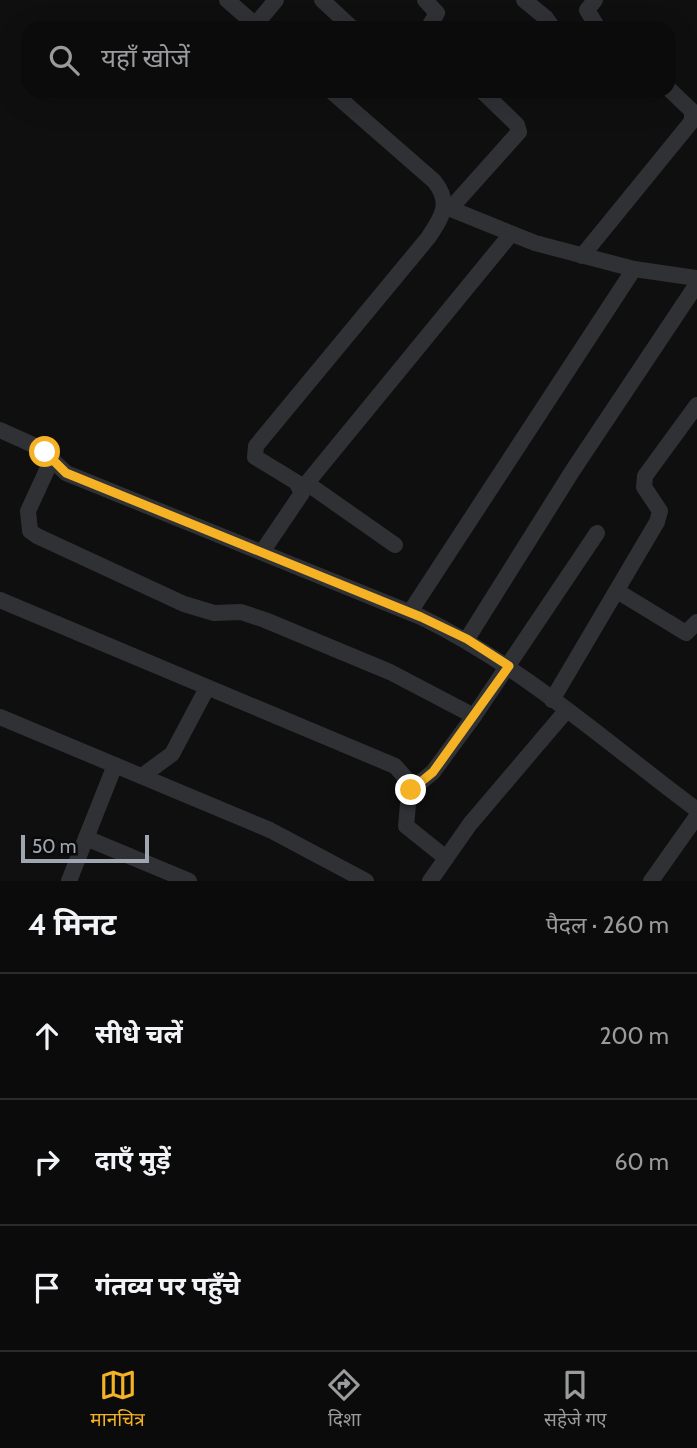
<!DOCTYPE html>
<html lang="hi">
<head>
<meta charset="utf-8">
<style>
	:root { --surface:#0b0b0c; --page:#19191a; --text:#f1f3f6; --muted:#9a9b9d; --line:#2b2b2d; --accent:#f4b224 }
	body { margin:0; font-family:Cabin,"Noto Sans Devanagari",sans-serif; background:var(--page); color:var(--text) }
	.scale { position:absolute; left:21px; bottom:18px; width:128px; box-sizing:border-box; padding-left:7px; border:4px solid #a0a5b2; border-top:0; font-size:19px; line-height:24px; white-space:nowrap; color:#a0a5b2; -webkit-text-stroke:5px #0a0a0b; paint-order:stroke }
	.stop { position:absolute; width:21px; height:21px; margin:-16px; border:5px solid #f4b224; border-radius:50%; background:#fff }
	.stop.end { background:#f4b224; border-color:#fff; box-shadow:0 2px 7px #0008 }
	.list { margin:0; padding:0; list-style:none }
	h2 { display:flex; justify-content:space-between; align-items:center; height:91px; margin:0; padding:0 28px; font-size:30px }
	h2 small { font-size:23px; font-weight:400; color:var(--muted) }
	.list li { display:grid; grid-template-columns:46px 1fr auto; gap:21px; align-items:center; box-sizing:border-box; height:126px; padding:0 28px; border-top:2px solid var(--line) }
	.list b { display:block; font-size:26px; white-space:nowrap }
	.list em { font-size:23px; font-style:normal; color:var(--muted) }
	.icon { flex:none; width:38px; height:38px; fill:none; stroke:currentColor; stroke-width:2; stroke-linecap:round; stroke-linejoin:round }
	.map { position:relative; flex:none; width:697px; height:881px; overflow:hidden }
	.search { position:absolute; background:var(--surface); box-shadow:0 7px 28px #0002; left:21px; right:21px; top:21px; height:77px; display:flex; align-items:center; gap:18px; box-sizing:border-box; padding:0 24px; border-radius:21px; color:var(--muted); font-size:26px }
	.sheet { height:469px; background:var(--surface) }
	nav { display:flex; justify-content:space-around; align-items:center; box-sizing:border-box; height:98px; border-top:2px solid var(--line); background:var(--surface); font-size:19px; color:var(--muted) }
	nav a { display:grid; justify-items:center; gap:4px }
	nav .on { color:var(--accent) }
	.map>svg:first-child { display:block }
</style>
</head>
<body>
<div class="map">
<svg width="697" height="881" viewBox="0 0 697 881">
	<rect width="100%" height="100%" fill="#0f0f10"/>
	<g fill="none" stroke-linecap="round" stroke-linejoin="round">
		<g stroke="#303135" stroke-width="16">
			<path d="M 227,0 L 259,28"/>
			<path d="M 322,0 L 352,28"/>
			<path d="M 425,0 L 437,13 L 428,28"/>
			<path d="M 524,0 L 546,18 L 553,28"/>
			<path d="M 595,0 L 587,10 L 598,28"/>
			<path d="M 255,25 L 276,0"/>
			<path d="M 446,207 L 535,243 L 634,269 L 697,278"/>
			<path d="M 451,208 L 519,132 L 517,125 L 482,91"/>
			<path d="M 582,256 L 692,121 L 692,111 L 669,89"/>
			<path d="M 0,430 L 40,448 L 66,473 L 421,617 C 522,666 607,743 697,810"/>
			<path d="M 52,459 L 28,511 L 30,531 L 37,536 L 184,604 L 214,613 L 241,612 L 265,620 L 390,672 L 474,716"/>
			<path d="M 308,484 L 395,545"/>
			<path d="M 302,489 L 511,234"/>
			<path d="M 262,552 L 302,493 L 296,482 L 255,457 L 256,446 L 428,238 C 442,217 452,203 434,181 L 331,91"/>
			<path d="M 617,591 L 686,633 L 697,622"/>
			<path d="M 0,600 L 395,766 L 410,783 L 406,826 L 446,858"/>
			<path d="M 410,612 L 634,269"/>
			<path d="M 467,639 L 573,470 L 697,284"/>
			<path d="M 552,700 L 657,522 L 660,511 L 644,487 L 645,476 L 697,405"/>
			<path d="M 0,717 L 270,830 L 366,881"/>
			<path d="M 142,776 L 172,754 L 207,688"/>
			<path d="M 411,790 L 433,772 L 474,716 L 597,533"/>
			<path d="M 86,838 L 189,881"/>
			<path d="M 69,881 L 115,765"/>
			<path d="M 430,881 L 470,824 L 566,711"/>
			<path d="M 651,881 L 697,816"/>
		</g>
	</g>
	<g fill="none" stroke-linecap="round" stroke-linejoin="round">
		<path stroke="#f4b224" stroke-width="9" d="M 45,452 L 66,473 L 421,617 L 467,639 L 509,666 L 433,772 L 411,790"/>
	</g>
</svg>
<div class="scale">50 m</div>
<div class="stop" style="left:45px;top:452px"></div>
<div class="stop end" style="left:411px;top:790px"></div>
<div class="search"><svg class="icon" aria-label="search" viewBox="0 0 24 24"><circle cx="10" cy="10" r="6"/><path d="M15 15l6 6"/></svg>यहाँ खोजें</div>
</div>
<section class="sheet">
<h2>4 मिनट<small>पैदल · 260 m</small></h2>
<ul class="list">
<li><svg class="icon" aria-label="ahead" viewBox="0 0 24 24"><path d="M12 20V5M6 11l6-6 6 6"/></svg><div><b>सीधे चलें</b></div><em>200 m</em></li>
<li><svg class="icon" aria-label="right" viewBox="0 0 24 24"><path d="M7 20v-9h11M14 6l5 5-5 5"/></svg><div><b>दाएँ मुड़ें</b></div><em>60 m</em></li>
<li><svg class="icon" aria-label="arrive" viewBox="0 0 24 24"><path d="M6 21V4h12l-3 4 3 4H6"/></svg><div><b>गंतव्य पर पहुँचे</b></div></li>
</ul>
</section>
<nav>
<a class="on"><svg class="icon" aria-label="map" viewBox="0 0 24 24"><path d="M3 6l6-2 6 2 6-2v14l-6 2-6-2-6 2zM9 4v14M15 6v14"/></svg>मानचित्र</a>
<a><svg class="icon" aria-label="directions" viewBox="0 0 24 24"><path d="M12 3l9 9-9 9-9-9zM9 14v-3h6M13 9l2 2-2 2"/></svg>दिशा</a>
<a><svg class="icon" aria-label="saved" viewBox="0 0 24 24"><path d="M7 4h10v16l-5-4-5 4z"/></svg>सहेजे गए</a>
</nav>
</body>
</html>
